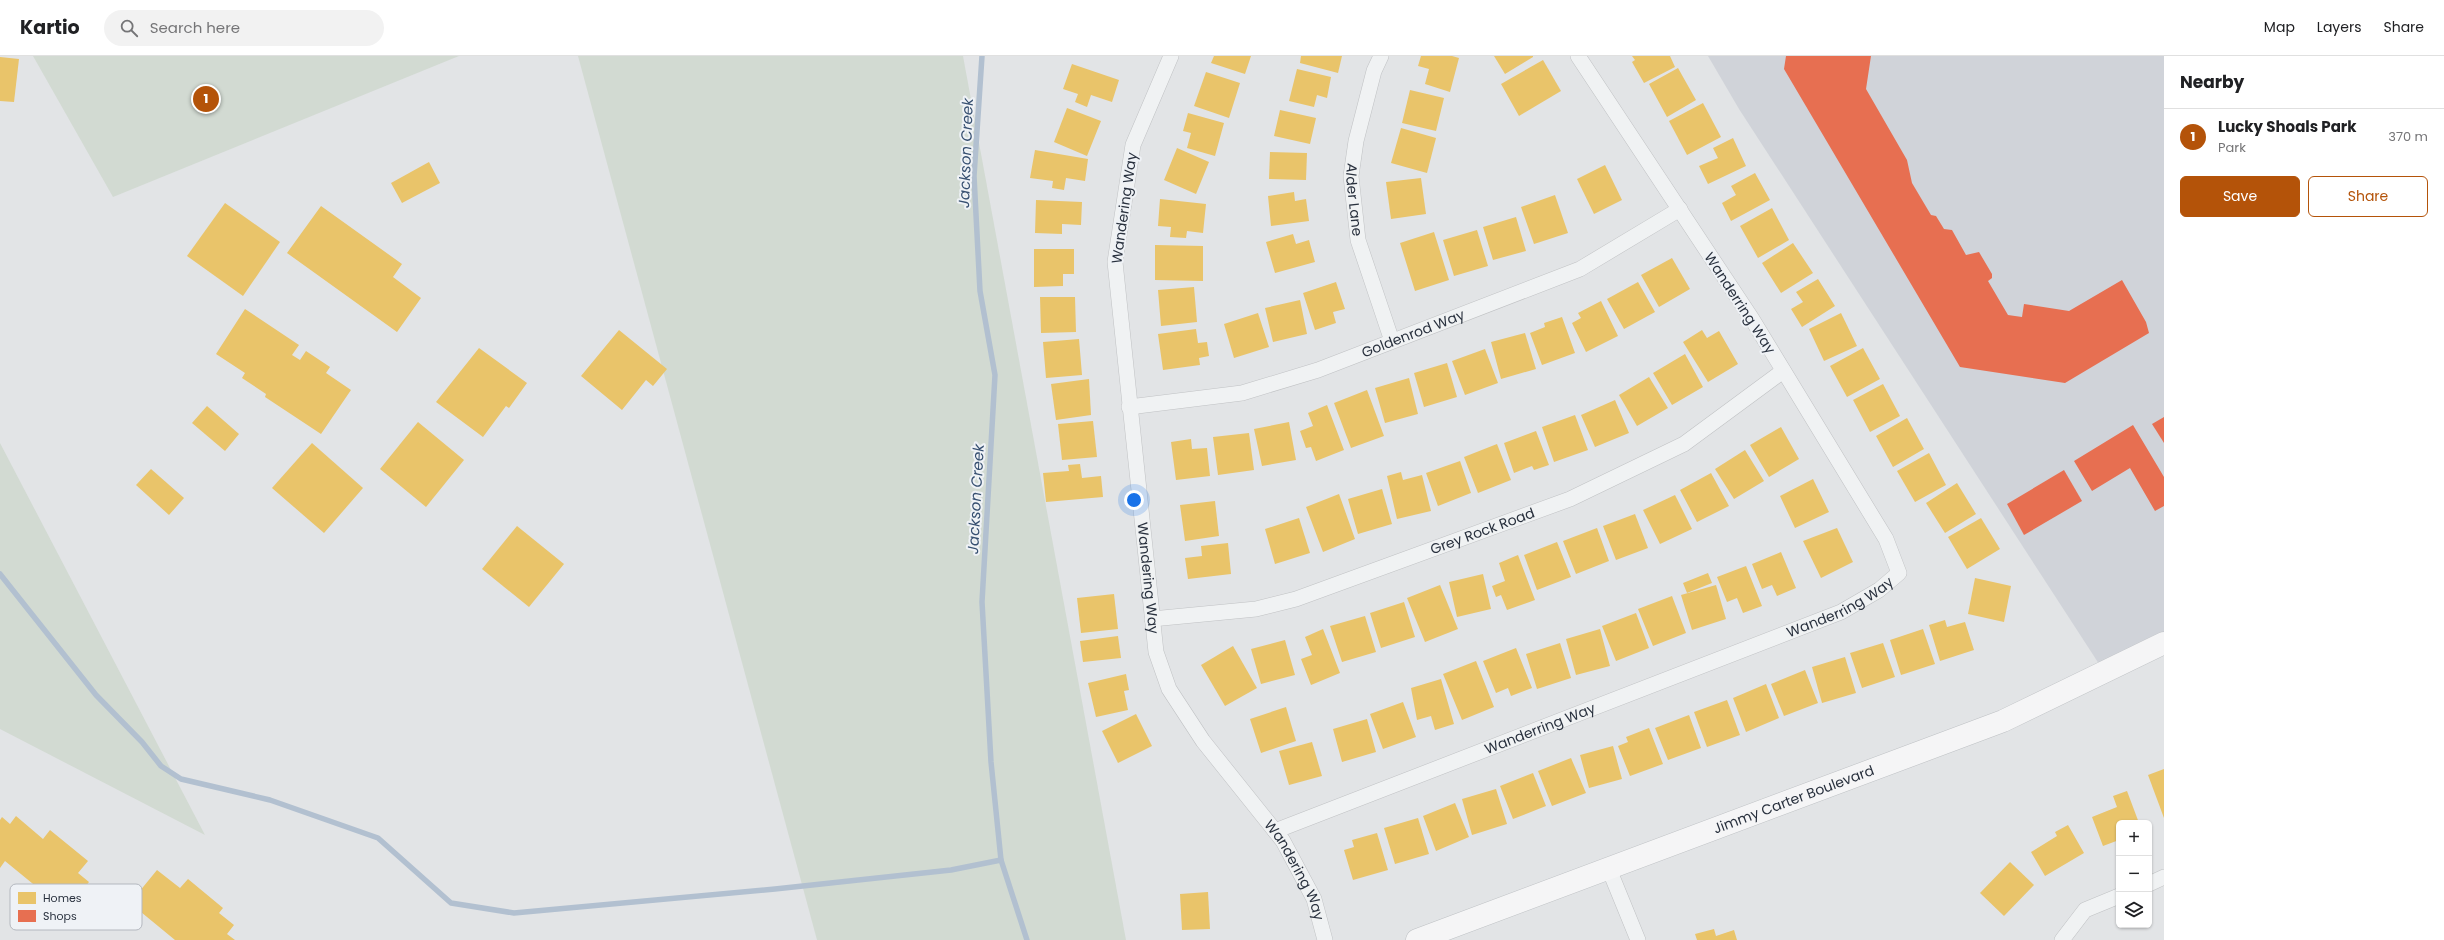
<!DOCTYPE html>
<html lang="en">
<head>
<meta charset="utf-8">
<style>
	:root { --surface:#fff; --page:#f2f2f2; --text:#202124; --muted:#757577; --line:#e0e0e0; --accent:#b45309 }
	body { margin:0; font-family:Poppins,sans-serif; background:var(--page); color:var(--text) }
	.controls { position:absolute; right:12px; bottom:12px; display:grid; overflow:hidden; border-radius:6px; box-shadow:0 1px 3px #0004 }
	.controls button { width:36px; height:36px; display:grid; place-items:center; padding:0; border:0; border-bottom:1px solid var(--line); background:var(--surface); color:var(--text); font:20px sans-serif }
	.you { position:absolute; left:1134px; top:444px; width:14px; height:14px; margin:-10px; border:3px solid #fff; border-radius:50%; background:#1a73e8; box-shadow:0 0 0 6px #1a73e833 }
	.badge { display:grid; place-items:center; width:26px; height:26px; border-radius:50%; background:var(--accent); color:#fff; font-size:13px; font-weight:700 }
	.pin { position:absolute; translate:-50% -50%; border:2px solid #fff; box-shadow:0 1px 4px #0006 }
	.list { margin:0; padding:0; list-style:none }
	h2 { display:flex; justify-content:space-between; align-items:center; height:52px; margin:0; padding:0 16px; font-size:17px }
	h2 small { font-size:13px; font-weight:400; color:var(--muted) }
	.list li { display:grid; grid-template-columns:26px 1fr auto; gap:12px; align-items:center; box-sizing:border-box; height:56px; padding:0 16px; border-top:1px solid var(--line) }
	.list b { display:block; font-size:15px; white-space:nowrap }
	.list p { margin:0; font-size:13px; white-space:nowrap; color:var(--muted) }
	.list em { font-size:13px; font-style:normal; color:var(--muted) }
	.actions { display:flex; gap:8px; padding:12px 16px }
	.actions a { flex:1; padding:9px 0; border:1px solid var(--accent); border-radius:6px; text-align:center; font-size:14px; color:var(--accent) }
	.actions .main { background:var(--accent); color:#fff }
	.icon { flex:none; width:22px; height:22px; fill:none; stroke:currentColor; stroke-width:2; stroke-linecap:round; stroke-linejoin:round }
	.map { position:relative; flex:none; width:2164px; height:884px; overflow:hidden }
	header { display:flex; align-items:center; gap:24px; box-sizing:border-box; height:56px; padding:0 20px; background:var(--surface); border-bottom:1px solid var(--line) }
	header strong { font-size:19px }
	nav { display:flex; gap:22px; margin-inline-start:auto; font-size:14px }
	.search { width:280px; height:36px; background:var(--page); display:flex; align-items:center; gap:10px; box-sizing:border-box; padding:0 14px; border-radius:22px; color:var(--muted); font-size:15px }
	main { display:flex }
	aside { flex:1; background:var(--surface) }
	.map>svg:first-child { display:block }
</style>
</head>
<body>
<header>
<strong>Kartio</strong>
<div class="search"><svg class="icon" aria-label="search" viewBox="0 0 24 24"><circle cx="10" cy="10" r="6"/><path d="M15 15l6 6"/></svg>Search here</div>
<nav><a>Map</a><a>Layers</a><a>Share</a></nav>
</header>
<main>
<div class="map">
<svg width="2164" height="884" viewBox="0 0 2164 884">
	<rect width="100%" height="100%" fill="#e2e4e6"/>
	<path fill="#d0d3d9" d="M 1708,0 L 2164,0 L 2164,577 L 2101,611 L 1739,53 Z"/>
	<g fill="#d2dad2">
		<path d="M 33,0 L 459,0 L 113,141 Z"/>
		<path d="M 578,0 L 963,0 L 1126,884 L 817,884 Z"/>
		<path d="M 0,387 L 205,779 L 0,673 Z"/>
	</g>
	<g fill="#e9c46a">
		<path d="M 1214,0 L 1251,0 L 1245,18 L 1211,7 Z"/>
		<path d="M 1301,0 L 1342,0 L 1338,17 L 1300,7 Z"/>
		<path d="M 1421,0 L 1452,0 L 1459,2 L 1450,36 L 1425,28 L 1429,13 L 1418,10 Z"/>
		<path d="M 1494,0 L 1533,0 L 1533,1 L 1505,18 Z"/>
		<path d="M 1632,0 L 1670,0 L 1675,11 L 1644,27 L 1632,6 L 1635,4 Z"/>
		<path d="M 0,1 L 19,3 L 14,46 L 0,45 Z"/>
		<path d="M 1543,4 L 1561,35 L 1519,60 L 1501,28 Z"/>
		<path d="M 1072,8 L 1119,24 L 1112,46 L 1091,39 L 1087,51 L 1075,46 L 1078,38 L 1063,33 Z"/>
		<path d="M 1678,12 L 1696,44 L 1667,61 L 1649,28 Z"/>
		<path d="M 1297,13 L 1331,21 L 1327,42 L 1317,39 L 1314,51 L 1289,45 Z"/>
		<path d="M 1206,16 L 1240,27 L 1229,62 L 1194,50 Z"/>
		<path d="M 1410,34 L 1444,42 L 1436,75 L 1402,67 Z"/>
		<path d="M 1703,47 L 1721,81 L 1687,99 L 1669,65 Z"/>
		<path d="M 1067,52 L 1101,65 L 1087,100 L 1054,86 Z"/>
		<path d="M 1280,54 L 1316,62 L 1310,88 L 1274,80 Z"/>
		<path d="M 1188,57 L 1224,67 L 1215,100 L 1187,92 L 1191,77 L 1183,75 Z"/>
		<path d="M 1401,72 L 1436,82 L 1427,117 L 1391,107 Z"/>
		<path d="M 1733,82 L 1746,110 L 1708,128 L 1699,110 L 1718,102 L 1713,92 Z"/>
		<path d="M 1177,92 L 1209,106 L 1196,138 L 1164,124 Z"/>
		<path d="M 1035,94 L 1088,103 L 1085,125 L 1066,122 L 1064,134 L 1052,132 L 1053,125 L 1030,122 Z"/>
		<path d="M 1270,96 L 1307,97 L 1306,124 L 1269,123 Z"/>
		<path d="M 429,106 L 440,127 L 402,147 L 391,127 Z"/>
		<path d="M 1605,109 L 1622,144 L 1594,158 L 1577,123 Z"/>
		<path d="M 1755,117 L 1770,144 L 1731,165 L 1722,147 L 1736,139 L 1731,130 Z"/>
		<path d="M 1421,122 L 1426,158 L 1391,163 L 1386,126 Z"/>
		<path d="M 1294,136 L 1295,145 L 1306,143 L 1309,165 L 1271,170 L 1268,140 Z"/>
		<path d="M 1555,139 L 1568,177 L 1534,188 L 1521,151 Z"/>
		<path d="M 1160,143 L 1206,148 L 1203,177 L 1187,175 L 1186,182 L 1170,181 L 1171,171 L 1158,170 Z"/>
		<path d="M 1036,144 L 1082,146 L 1081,169 L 1062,168 L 1062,178 L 1035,177 Z"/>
		<path d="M 225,147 L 280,186 L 243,240 L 187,200 Z"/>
		<path d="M 321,150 L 402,208 L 393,221 L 421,242 L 397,276 L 287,197 Z"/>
		<path d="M 1772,152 L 1789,184 L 1758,202 L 1740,170 Z"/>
		<path d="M 1516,161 L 1526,195 L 1493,204 L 1483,171 Z"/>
		<path d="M 1477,174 L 1488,210 L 1454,220 L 1443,184 Z"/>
		<path d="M 1434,176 L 1449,224 L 1415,235 L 1400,187 Z"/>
		<path d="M 1293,178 L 1296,188 L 1309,184 L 1315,206 L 1275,217 L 1266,186 Z"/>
		<path d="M 1793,187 L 1813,217 L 1781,237 L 1762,207 Z"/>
		<path d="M 1155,189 L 1203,190 L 1203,225 L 1155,224 Z"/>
		<path d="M 1034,193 L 1074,193 L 1074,218 L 1063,218 L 1063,230 L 1034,231 Z"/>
		<path d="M 1672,202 L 1690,233 L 1659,251 L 1641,219 Z"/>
		<path d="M 1818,223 L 1835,250 L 1802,271 L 1791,253 L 1803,246 L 1796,236 Z"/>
		<path d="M 1336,226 L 1345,253 L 1333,256 L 1336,267 L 1315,274 L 1303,237 Z"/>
		<path d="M 1638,226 L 1655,256 L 1624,273 L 1607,243 Z"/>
		<path d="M 1194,231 L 1197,266 L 1161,270 L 1158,234 Z"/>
		<path d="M 1040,241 L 1075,241 L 1076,276 L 1041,277 Z"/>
		<path d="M 1300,244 L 1307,278 L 1273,286 L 1265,252 Z"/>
		<path d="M 1601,245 L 1618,280 L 1586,296 L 1572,267 L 1581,262 L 1578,257 Z"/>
		<path d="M 245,253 L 299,289 L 292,299 L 300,304 L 306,295 L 330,311 L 326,317 L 351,334 L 321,378 L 265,341 L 266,338 L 242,322 L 245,317 L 216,298 Z"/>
		<path d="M 1258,257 L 1269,291 L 1234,302 L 1224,268 Z"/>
		<path d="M 1841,257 L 1857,290 L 1824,305 L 1809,273 Z"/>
		<path d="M 1562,261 L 1575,297 L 1542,309 L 1530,277 L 1545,271 L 1544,267 Z"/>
		<path d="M 1196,273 L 1198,287 L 1207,286 L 1209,300 L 1199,302 L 1200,309 L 1163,314 L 1158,278 Z"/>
		<path d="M 619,274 L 667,313 L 653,330 L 646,324 L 622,354 L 581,320 Z"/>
		<path d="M 1702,274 L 1707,282 L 1719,275 L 1738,308 L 1708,326 L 1683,286 Z"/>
		<path d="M 1525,277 L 1536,313 L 1501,323 L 1491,286 Z"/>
		<path d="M 1079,283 L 1082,319 L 1046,322 L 1043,286 Z"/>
		<path d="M 479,292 L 527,327 L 509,352 L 506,350 L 483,381 L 436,346 Z"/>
		<path d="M 1863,292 L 1880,323 L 1847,341 L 1830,310 Z"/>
		<path d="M 1485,293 L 1498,327 L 1465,339 L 1452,305 Z"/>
		<path d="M 1685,298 L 1703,331 L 1672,349 L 1653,317 Z"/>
		<path d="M 1447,307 L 1457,341 L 1424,351 L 1414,317 Z"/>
		<path d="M 1649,321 L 1668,352 L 1637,370 L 1619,339 Z"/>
		<path d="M 1409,322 L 1418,358 L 1385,367 L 1375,332 Z"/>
		<path d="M 1089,323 L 1091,359 L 1056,364 L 1051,328 Z"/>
		<path d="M 1883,328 L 1900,360 L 1870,376 L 1853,344 Z"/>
		<path d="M 1367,334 L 1384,380 L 1351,392 L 1334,347 Z"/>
		<path d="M 1615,344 L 1629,377 L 1595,391 L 1581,359 Z"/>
		<path d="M 1327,349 L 1344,394 L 1316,405 L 1311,391 L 1306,392 L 1300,375 L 1313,370 L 1308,357 Z"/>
		<path d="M 207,350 L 239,378 L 225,395 L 192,367 Z"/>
		<path d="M 1575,359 L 1588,394 L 1554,406 L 1542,371 Z"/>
		<path d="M 1907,362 L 1924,393 L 1893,411 L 1876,380 Z"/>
		<path d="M 1093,365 L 1097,401 L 1062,404 L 1058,368 Z"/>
		<path d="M 418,366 L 464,404 L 426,451 L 380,413 Z"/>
		<path d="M 1289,366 L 1296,404 L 1262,410 L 1254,373 Z"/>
		<path d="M 1781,371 L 1799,403 L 1769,421 L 1750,389 Z"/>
		<path d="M 1536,375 L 1549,409 L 1534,414 L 1532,410 L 1514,417 L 1504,387 Z"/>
		<path d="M 1249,377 L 1254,414 L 1218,419 L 1213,381 Z"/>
		<path d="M 1191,383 L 1192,393 L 1207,392 L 1210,420 L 1176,424 L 1171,386 Z"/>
		<path d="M 312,387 L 363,432 L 324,477 L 272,432 Z"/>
		<path d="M 1497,388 L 1511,424 L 1478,437 L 1464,401 Z"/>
		<path d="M 1745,394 L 1764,425 L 1734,443 L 1715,413 Z"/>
		<path d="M 1929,397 L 1946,429 L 1915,446 L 1897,415 Z"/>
		<path d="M 1460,405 L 1471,437 L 1438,450 L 1426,417 Z"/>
		<path d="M 1080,408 L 1082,422 L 1101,420 L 1103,441 L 1046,446 L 1043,417 L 1069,415 L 1068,409 Z"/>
		<path d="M 151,413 L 184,442 L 169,459 L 136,429 Z"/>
		<path d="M 1401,416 L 1403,424 L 1422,419 L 1431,455 L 1397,463 L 1387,420 Z"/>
		<path d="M 1711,417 L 1729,450 L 1697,466 L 1680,434 Z"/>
		<path d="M 1813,423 L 1829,456 L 1795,472 L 1780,440 Z"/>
		<path d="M 1957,427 L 1976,458 L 1945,477 L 1926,447 Z"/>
		<path d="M 1382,433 L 1392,468 L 1358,478 L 1348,443 Z"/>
		<path d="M 1339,438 L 1355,483 L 1323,496 L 1306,451 Z"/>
		<path d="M 1675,439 L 1692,473 L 1660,488 L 1643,454 Z"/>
		<path d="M 1215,445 L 1219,480 L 1185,485 L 1180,449 Z"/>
		<path d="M 1635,458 L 1648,492 L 1616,504 L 1603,470 Z"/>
		<path d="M 1299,462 L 1310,497 L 1275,508 L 1265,473 Z"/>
		<path d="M 1981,462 L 2000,493 L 1967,513 L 1948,481 Z"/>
		<path d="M 517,470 L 564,508 L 529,551 L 482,513 Z"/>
		<path d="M 1597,472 L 1609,505 L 1576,518 L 1563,485 Z"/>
		<path d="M 1837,472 L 1853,506 L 1821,522 L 1803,485 Z"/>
		<path d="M 1557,486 L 1571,521 L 1537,534 L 1524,499 Z"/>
		<path d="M 1228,487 L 1231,518 L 1188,523 L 1185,502 L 1202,500 L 1201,490 Z"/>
		<path d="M 1781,496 L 1796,532 L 1777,540 L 1772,529 L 1762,533 L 1752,508 Z"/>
		<path d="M 1518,499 L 1535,544 L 1507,554 L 1501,539 L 1496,541 L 1492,530 L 1505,525 L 1499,507 Z"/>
		<path d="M 1746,510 L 1762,550 L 1743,557 L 1737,542 L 1727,546 L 1717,521 Z"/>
		<path d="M 1708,517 L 1712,527 L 1687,537 L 1683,527 Z"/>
		<path d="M 1483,518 L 1491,553 L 1457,561 L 1449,526 Z"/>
		<path d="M 1975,522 L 2011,530 L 2004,566 L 1968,558 Z"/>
		<path d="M 1440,529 L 1458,573 L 1425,586 L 1407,542 Z"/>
		<path d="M 1716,529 L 1726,563 L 1692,574 L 1681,539 Z"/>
		<path d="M 1114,538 L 1118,573 L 1081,577 L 1077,542 Z"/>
		<path d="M 1672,540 L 1686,577 L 1653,590 L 1638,553 Z"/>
		<path d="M 1404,546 L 1415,581 L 1381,592 L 1370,557 Z"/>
		<path d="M 1636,557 L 1649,592 L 1616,605 L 1602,570 Z"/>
		<path d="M 1365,560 L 1376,596 L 1342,606 L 1330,570 Z"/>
		<path d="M 1945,564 L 1947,571 L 1965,566 L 1974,594 L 1940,605 L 1929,569 Z"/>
		<path d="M 1323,573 L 1340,617 L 1311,629 L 1301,603 L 1312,599 L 1305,581 Z"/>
		<path d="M 1600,573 L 1610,610 L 1576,619 L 1566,583 Z"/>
		<path d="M 1923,573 L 1935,608 L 1901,619 L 1890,584 Z"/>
		<path d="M 1118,580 L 1121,602 L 1083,606 L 1080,585 Z"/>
		<path d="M 1285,584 L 1295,619 L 1261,628 L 1251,593 Z"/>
		<path d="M 1560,587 L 1571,622 L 1537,633 L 1526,598 Z"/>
		<path d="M 1883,587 L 1895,621 L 1862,632 L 1850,597 Z"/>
		<path d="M 1233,590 L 1257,632 L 1225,650 L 1201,609 Z"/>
		<path d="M 1516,592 L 1532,632 L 1511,640 L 1508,632 L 1496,637 L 1483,605 Z"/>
		<path d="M 1845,601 L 1856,637 L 1822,647 L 1812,611 Z"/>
		<path d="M 1476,605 L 1494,651 L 1462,664 L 1443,618 Z"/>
		<path d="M 1805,614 L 1818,647 L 1784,660 L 1771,628 Z"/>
		<path d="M 1126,618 L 1129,634 L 1124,635 L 1128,654 L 1096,661 L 1088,627 Z"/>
		<path d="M 1441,623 L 1454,668 L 1435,674 L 1431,660 L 1417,664 L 1411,632 Z"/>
		<path d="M 1766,628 L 1779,662 L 1746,676 L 1733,642 Z"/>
		<path d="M 1727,644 L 1740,679 L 1707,691 L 1694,656 Z"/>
		<path d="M 1403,646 L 1416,681 L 1383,693 L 1370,658 Z"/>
		<path d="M 1286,651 L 1296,685 L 1261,697 L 1250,663 Z"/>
		<path d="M 1136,658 L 1152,690 L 1118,707 L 1102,675 Z"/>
		<path d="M 1689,659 L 1701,692 L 1668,704 L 1655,672 Z"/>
		<path d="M 1367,663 L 1376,696 L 1342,706 L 1333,673 Z"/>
		<path d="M 1649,672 L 1663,708 L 1630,720 L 1618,690 L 1628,686 L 1626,681 Z"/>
		<path d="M 1312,686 L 1322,720 L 1289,729 L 1279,695 Z"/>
		<path d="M 1613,690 L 1622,723 L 1589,732 L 1580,699 Z"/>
		<path d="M 1571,702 L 1586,737 L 1552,750 L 1538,715 Z"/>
		<path d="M 2164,713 L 2164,762 L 2148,719 Z"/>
		<path d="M 1533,717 L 1546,750 L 1513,763 L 1500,730 Z"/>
		<path d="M 1496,733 L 1507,768 L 1472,779 L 1462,743 Z"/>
		<path d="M 2127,735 L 2139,767 L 2119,767 L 2119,784 L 2103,790 L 2092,761 L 2117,751 L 2113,740 Z"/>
		<path d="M 1455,747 L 1469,781 L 1436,795 L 1423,760 Z"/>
		<path d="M 16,760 L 43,783 L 50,774 L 88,805 L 78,817 L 89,826 L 71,849 L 65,844 L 60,850 L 5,805 L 0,812 L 0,764 L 2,761 L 10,768 Z"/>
		<path d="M 1418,762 L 1429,798 L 1395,808 L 1384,772 Z"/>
		<path d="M 2068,769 L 2084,797 L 2045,820 L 2031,796 L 2057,780 L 2055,776 Z"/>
		<path d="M 1377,777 L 1388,814 L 1353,824 L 1344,794 L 1354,791 L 1352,784 Z"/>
		<path d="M 2010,806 L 2034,829 L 2004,860 L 1980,837 Z"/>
		<path d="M 157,814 L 180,832 L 188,823 L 223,852 L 219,857 L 234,869 L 227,878 L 235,884 L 175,884 L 130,847 Z"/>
		<path d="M 1208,836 L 1210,873 L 1182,874 L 1180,838 Z"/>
		<path d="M 1714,873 L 1716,880 L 1734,874 L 1737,884 L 1697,884 L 1695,878 Z"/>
	</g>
	<g fill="#e76f51">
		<path d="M 1786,0 L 1871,0 L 1866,33 L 1907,104 L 1912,127 L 1931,159 L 1936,160 L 1944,173 L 1952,174 L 1966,199 L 1979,196 L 1992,218 L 1992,222 L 1988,225 L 2008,259 L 2022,261 L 2024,248 L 2069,255 L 2122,224 L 2146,266 L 2149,277 L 2065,327 L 1960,311 L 1784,13 Z"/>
		<path d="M 2164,361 L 2164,387 L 2152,368 Z"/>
		<path d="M 2133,369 L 2164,421 L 2164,450 L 2155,455 L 2130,412 L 2092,435 L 2074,405 Z"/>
		<path d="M 2064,414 L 2082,445 L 2024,479 L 2007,448 Z"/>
	</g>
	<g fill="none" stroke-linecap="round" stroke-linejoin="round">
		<g stroke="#b2c0d0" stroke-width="5.5">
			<path d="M 982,0 L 974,120 L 980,235 L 995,319 L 982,546 L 991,706 L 1001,804 L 1027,884"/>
			<path d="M 0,518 L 96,639 L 142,686 L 161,710 L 181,723 L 270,744 L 378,782 L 451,847 L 514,857 L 775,833 L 951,814 L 1001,804"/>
		</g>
		<defs>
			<g id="street">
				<path id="s1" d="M 1171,0 L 1133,89 L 1115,206 L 1156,596 L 1169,633 L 1203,685 L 1283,785 L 1314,843 L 1325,884"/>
				<path id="s2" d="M 1381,0 L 1374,15 L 1356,85 L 1351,120 L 1358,184 L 1392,285"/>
				<path id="s3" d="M 1129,351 L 1242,337 L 1318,314 L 1580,213 L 1680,153"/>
				<path id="s4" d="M 1152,563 L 1256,553 L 1296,543 L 1570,443 L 1684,388 L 1783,315"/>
				<path id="s5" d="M 1275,775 L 1841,556 L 1879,534 L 1899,517 L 1886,483 L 1752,263 L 1578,0"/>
				<path d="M 1609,813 L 1638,884"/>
				<path d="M 2149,828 L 2164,821"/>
				<path d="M 2062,884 L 2085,854 L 2119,840"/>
			</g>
			<g id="primary">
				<path id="s6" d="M 1417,884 L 2003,665 L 2164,587"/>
			</g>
		</defs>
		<use href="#street" stroke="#c0c2c4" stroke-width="16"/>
		<use href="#primary" stroke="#bec1c4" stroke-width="23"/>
		<use href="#street" stroke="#f0f2f3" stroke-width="15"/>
		<use href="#primary" stroke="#f5f5f6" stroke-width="22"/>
	</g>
	<g text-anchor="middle" stroke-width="4" stroke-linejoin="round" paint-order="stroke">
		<g font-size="14" fill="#29313e" stroke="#eff2f6">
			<text dy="5" stroke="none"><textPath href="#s2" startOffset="148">Alder Lane</textPath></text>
			<text transform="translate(1124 152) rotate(-82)" y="5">Wandering Way</text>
			<text transform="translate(1740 247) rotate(57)" y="5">Wanderring Way</text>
			<text dy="5" stroke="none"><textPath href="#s3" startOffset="295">Goldenrod Way</textPath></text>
			<text dy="5" stroke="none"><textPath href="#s4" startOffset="344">Grey Rock Road</textPath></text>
			<text dy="5" stroke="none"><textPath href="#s1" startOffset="533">Wandering Way</textPath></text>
			<text dy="5" stroke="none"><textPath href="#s5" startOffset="608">Wanderring Way</textPath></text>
			<text dy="5" stroke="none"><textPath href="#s5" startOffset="284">Wanderring Way</textPath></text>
			<text dy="5" stroke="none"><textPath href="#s6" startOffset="402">Jimmy Carter Boulevard</textPath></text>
			<text dy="5" stroke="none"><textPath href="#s1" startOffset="868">Wandering Way</textPath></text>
		</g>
		<g font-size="15" font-style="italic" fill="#364f70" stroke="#eff2f6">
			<text transform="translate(966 97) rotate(-88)" y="5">Jackson Creek</text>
			<text transform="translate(976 443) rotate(-87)" y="5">Jackson Creek</text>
		</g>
	</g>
	<rect x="10" y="828" width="132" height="46" rx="6" fill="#eff2f6" stroke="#b4b8bf" stroke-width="1"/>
	<rect x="18" y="836" width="18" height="12" fill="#e9c46a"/>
	<rect x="18" y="854" width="18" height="12" fill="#e76f51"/>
	<g font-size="11" fill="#29313e">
		<text x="43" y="846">Homes</text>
		<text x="43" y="864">Shops</text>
	</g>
</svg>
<div class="controls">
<button>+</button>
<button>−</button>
<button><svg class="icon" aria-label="layers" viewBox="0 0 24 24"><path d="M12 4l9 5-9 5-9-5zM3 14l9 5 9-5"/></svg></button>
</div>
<div class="you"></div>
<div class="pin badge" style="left:206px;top:43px">1</div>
</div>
<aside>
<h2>Nearby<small></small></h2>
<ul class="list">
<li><span class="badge">1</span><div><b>Lucky Shoals Park</b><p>Park</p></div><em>370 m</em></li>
</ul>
<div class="actions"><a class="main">Save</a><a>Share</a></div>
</aside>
</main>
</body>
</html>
